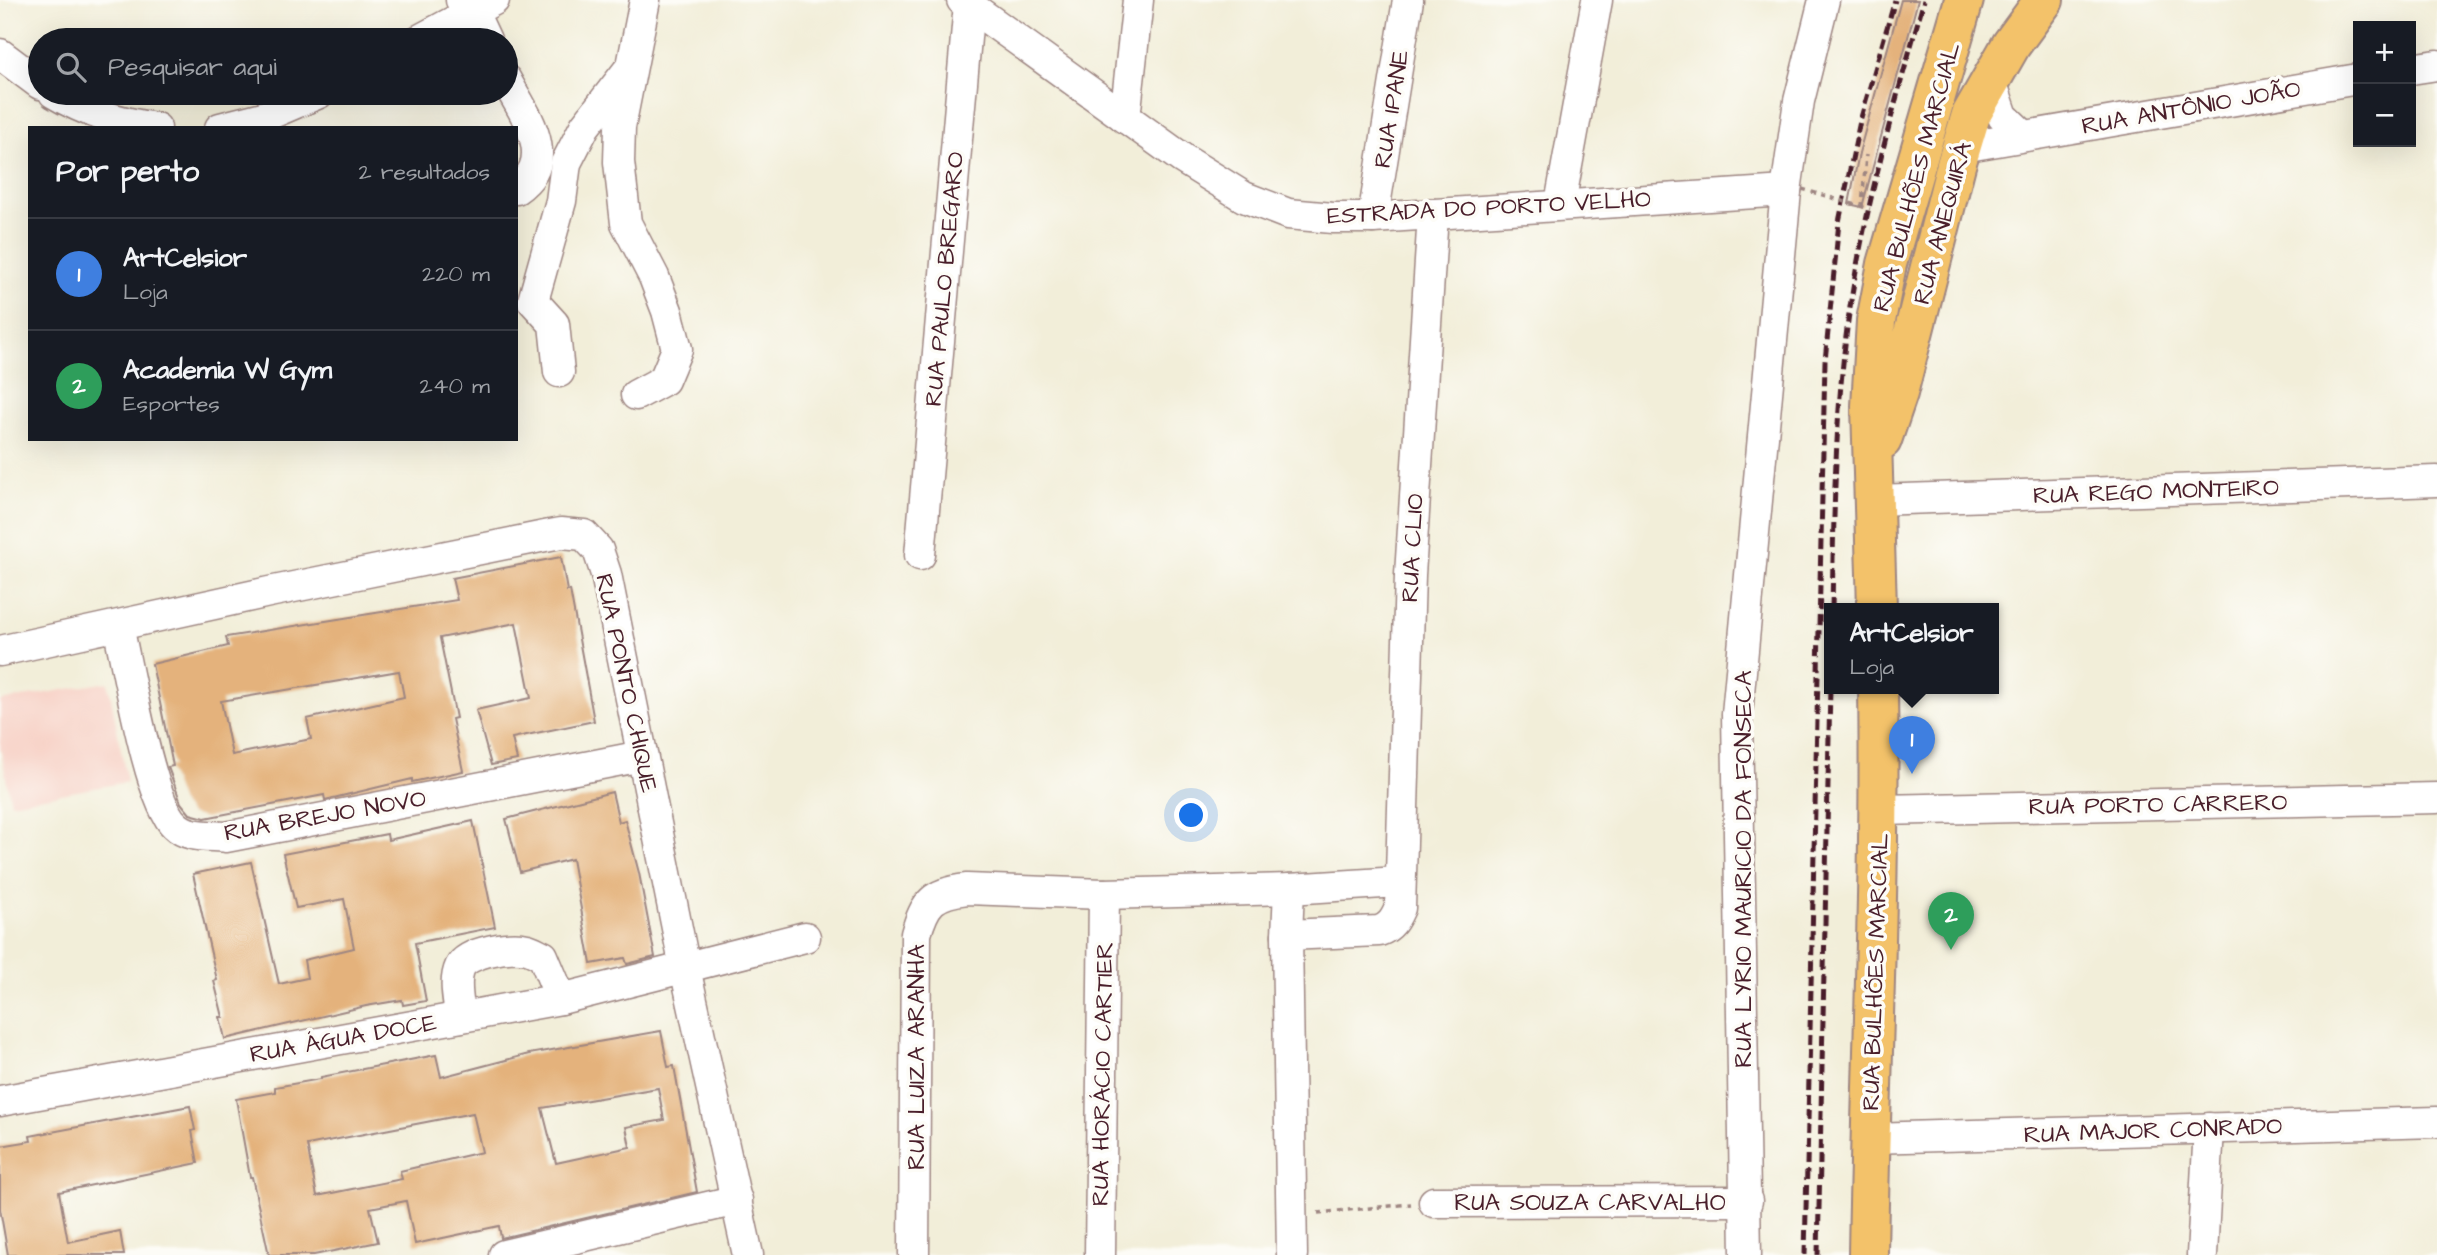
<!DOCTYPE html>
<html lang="pt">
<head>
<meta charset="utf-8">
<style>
	:root { --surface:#171b24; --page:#242831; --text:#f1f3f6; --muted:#9ea1a6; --line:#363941; --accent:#b45309 }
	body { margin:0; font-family:"Architects Daughter",sans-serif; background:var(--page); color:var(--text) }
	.controls { position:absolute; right:21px; top:21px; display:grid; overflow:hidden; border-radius:0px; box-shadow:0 7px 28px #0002 }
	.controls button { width:63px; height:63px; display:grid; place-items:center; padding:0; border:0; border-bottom:2px solid var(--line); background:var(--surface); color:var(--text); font:35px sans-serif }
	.you { position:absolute; left:1192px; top:816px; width:24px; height:24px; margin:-18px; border:5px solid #fff; border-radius:50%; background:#1a73e8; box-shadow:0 0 0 10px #1a73e833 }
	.badge { display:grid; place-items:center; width:46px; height:46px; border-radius:50%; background:var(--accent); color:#fff; font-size:23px; font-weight:700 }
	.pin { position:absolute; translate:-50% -58px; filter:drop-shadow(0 2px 4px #0008) }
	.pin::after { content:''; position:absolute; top:37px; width:24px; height:21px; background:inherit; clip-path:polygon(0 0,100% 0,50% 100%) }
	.popup { position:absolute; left:1824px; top:603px; width:175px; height:91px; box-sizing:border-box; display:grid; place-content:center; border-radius:0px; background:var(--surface); filter:drop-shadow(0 2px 5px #0005); font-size:23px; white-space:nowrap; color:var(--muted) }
	.popup b { font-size:26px; color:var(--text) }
	.popup::after { content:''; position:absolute; left:50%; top:100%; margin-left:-14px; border:14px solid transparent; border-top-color:var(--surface) }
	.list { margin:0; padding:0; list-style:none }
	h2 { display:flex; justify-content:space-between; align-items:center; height:91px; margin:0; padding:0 28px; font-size:30px }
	h2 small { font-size:23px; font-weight:400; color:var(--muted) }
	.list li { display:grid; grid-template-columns:46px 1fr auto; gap:21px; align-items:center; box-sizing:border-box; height:112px; padding:0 28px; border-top:2px solid var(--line) }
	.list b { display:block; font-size:26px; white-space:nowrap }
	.list p { margin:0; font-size:23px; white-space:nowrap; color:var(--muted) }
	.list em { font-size:23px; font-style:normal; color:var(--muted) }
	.icon { flex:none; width:38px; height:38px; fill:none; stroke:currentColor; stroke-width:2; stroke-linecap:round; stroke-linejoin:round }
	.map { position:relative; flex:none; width:2437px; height:1255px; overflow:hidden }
	.search { position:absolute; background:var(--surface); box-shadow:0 7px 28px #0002; left:28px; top:28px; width:490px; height:77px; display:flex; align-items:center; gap:18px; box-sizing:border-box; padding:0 24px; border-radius:38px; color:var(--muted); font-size:26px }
	.panel { position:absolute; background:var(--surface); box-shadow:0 7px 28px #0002; left:28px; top:126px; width:490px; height:315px; border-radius:0px }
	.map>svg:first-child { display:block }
</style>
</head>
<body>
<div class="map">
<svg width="2437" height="1255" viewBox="0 0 2437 1255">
	<rect width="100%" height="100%" fill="#fdfcf7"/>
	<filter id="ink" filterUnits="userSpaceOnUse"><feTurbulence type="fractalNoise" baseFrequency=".0143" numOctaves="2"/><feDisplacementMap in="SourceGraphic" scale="14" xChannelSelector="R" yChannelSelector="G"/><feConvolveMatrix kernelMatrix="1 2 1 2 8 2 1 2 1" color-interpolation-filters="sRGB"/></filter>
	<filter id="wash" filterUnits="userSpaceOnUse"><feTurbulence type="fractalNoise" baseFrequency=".00686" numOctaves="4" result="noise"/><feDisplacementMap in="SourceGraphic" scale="28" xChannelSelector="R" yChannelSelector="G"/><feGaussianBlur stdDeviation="1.57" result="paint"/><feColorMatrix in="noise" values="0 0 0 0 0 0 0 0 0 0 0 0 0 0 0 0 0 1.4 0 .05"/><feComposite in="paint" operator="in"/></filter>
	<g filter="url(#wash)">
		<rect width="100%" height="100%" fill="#f2eed9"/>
		<path fill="#f7d1c6" d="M 108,682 L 127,782 L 11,803 L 0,747 L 0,701 Z"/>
		<g id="blocks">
			<g fill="#e4b27c" fill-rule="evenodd">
				<path d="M 1901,0 L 1918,0 L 1862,207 L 1849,204 L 1859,153 Z"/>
				<path d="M 561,557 L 567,591 L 570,590 L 594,721 L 512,738 L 517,760 L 491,765 L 476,710 L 531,698 L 516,623 L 440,638 L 456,718 L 452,719 L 463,771 L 412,782 L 412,779 L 325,800 L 324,795 L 205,818 L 190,814 L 181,803 L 168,767 L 173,766 L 152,664 L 228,646 L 226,637 L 457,600 L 452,578 ZM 399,671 L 404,697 L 307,719 L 311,739 L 232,755 L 221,701 Z"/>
				<path d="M 612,792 L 619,822 L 625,820 L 639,873 L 655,957 L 627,964 L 625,958 L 591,964 L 572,859 L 520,872 L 506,819 Z"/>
				<path d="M 473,821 L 495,927 L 415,943 L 426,1001 L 403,1005 L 402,1000 L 366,1006 L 225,1039 L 220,1017 L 223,1017 L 214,981 L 217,980 L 193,874 L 251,862 L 279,984 L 307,978 L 304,960 L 354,948 L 344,899 L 296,908 L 283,854 L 387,834 L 388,840 Z"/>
				<path d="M 661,1031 L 668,1067 L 674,1066 L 697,1192 L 501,1238 L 499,1226 L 415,1244 L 406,1201 L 370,1208 L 378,1242 L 314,1255 L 269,1255 L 252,1177 L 250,1177 L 236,1099 L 275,1092 L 275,1087 L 321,1079 L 321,1077 L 436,1055 L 441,1077 L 529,1054 ZM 658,1088 L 664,1120 L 626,1127 L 630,1147 L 556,1163 L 542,1108 ZM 473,1113 L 482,1152 L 400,1171 L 402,1179 L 317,1196 L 307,1145 Z"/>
				<path d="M 190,1106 L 195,1130 L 192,1131 L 198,1163 L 59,1192 L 68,1242 L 120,1231 L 124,1255 L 8,1255 L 0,1209 L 0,1146 L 31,1141 L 30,1136 Z"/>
			</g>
		</g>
	</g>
	<g filter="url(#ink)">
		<use href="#blocks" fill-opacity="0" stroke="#9e8682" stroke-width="2"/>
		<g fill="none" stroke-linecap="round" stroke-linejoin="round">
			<defs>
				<g id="minor">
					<path d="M 461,0 L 472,10 L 486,40"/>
					<path d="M 962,0 L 1183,159 L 1244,197 L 1288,214 L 1333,218 L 1373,218 L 1786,191"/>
					<path d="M 419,40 L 494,0"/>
					<path d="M 0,54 L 40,84"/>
					<path d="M 2411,69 L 2437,65"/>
					<path d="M 1990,78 L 2003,116 L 2024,136"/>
					<path d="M 506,80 C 524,114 560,159 516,189"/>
					<path d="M 54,93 C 84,111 121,123 156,128"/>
					<path d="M 1125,118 L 1138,0"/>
					<path d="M 220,128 L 263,117 L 319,93"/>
					<path d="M 1962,147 L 2358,79"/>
					<path d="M 1560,204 L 1597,0"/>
					<path d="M 1373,218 L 1408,0"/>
					<path d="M 559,372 L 554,324 L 533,301 L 561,201 L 566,163 L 585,126 L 627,72"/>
					<path d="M 636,395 L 664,380 L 677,349 L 667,311 L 654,277 L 626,223 L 619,162 L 620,127 L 645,0"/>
					<path d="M 1875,500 L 2437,481"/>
					<path d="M 920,555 L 969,4"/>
					<path d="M 118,626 C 127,665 150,803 175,825 C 188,838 209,835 226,837 L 642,756"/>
					<path d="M 0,651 L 269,592 L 545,536 L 561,533 L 584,535 L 598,550 L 606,574 L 685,968 L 748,1255"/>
					<path d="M 1880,810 L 2437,798"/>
					<path d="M 1289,889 L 1287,935 L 1292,1255"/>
					<path d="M 1287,935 L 1379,931 C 1391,927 1395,919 1400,908 L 1410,575 L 1433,214"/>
					<path d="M 460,1017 C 459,1002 453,982 460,967 C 468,951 512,945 527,949 C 532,950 538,954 543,956 L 561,999"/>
					<path d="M 0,1101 L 561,999 L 805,937"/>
					<path d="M 1869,1138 L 2437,1122"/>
					<path d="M 1434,1202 L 1747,1201"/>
					<path d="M 504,1255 L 737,1200"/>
					<path d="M 914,1255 L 916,934 C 925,902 933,893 967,889 L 1104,894 L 1289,889 L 1399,882"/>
					<path d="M 1100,1255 L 1104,894"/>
					<path d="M 1746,1255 L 1737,714 L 1786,191 L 1799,101 L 1824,0"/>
					<path d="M 2202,1255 L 2209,1128"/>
				</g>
				<g id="major">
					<path d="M 1882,440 L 1898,393 L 1956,165 L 1971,115 L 2011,45 L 2044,0"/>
					<path d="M 1877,608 L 1871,406 L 1876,321 L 1887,264 L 1964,0"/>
					<path d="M 1868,1255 C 1871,1066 1881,877 1878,688"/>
				</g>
			</defs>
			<use href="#minor" stroke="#9e8682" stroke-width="33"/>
			<use href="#major" stroke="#9e8682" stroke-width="42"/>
			<g stroke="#9e8682" stroke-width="3.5" stroke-dasharray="5 5" stroke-linecap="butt">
				<path d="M 1862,207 L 1866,155"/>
				<path d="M 1318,1213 L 1411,1204"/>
			</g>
			<use href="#minor" stroke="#fff" stroke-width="30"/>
			<use href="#major" stroke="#f3c26a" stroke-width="38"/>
			<g stroke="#4a1f2b" stroke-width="5" stroke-dasharray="10 5" stroke-linecap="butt">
				<path d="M 1832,608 C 1834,512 1835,416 1848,321 C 1863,212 1894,106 1924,0"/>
				<path d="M 1805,1255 L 1825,361 L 1839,222 L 1860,121 L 1895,0"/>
				<path d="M 1818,1255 L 1830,688"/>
			</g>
			<path stroke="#9e8682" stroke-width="3.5" stroke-dasharray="5 5" stroke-linecap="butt" d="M 1802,189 L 1870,209"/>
		</g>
	</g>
	<g text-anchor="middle" stroke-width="7" stroke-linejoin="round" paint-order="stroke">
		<g font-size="24" fill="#4a1f2b" stroke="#fdfcf7">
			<text transform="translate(2191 107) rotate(-10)" y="8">RUA ANTÔNIO JOÃO</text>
			<text transform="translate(1391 109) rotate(-81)" y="8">RUA IPANE</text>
			<text transform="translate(1916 177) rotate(-75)" y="8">RUA BULHÕES MARCIAL</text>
			<text transform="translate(1489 207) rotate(-3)" y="8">ESTRADA DO PORTO VELHO</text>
			<text transform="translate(1942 223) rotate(-75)" y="8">RUA ANEQUIRÁ</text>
			<text transform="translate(944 279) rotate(-85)" y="8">RUA PAULO BREGARO</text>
			<text transform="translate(2156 491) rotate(-2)" y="8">RUA REGO MONTEIRO</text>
			<text transform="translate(1412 548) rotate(-87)" y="8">RUA CLIO</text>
			<text transform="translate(627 683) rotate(78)" y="8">RUA PONTO CHIQUE</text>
			<text transform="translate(2158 804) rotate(-1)" y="8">RUA PORTO CARRERO</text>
			<text transform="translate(325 815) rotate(-10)" y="8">RUA BREJO NOVO</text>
			<text transform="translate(1743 869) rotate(-90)" y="8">RUA LYRIO MAURICIO DA FONSECA</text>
			<text transform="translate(1875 972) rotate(-88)" y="8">RUA BULHÕES MARCIAL</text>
			<text transform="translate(343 1038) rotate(-10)" y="8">RUA ÁGUA DOCE</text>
			<text transform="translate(916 1057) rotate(-90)" y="8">RUA LUIZA ARANHA</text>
			<text transform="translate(1102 1074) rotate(-89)" y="8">RUA HORÁCIO CARTIER</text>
			<text transform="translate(2153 1130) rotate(-2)" y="8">RUA MAJOR CONRADO</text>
			<text x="1590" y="1210">RUA SOUZA CARVALHO</text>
		</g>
	</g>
</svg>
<div class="controls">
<button>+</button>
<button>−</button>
</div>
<div class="you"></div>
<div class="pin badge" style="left:1912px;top:774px;background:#3f7fe0">1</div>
<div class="popup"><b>ArtCelsior</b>Loja</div>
<div class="pin badge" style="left:1951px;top:950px;background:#2e9e5b">2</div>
<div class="search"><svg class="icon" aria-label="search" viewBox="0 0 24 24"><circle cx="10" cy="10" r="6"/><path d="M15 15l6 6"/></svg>Pesquisar aqui</div>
<section class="panel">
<h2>Por perto<small>2 resultados</small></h2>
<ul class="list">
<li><span class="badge" style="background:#3f7fe0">1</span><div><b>ArtCelsior</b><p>Loja</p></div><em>220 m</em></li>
<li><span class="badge" style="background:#2e9e5b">2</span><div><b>Academia W Gym</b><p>Esportes</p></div><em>240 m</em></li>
</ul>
</section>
</div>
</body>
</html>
